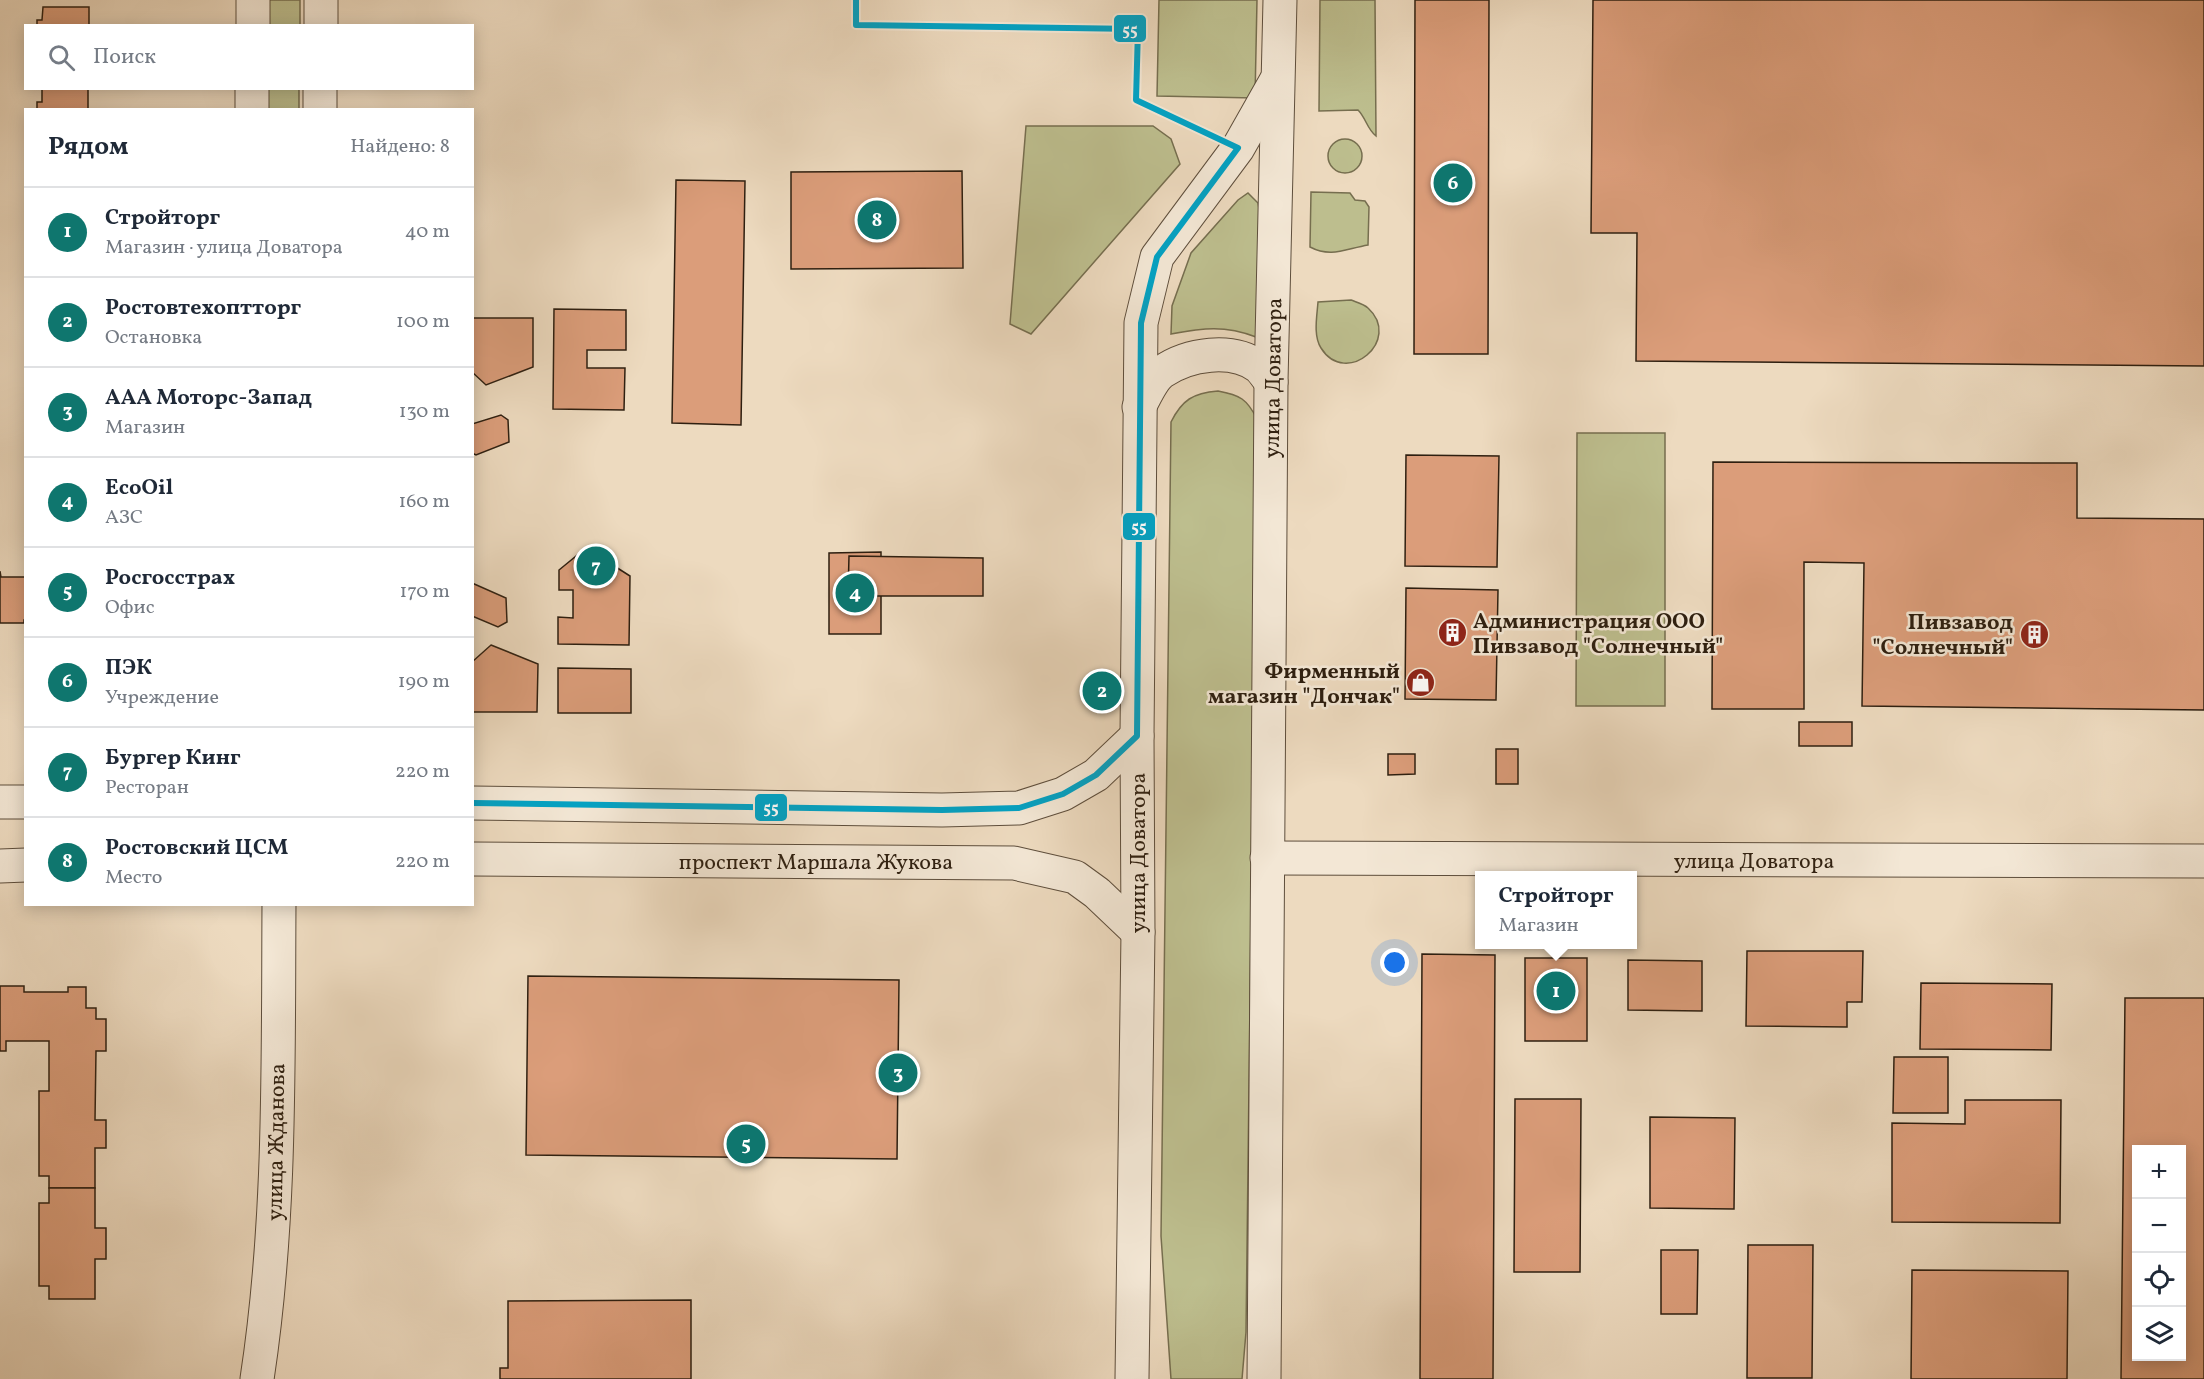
<!DOCTYPE html>
<html lang="ru">
<head>
<meta charset="utf-8">
<style>
	:root { --surface:#fff; --page:#f6f6f7; --text:#1f2937; --muted:#747a83; --line:#e0e1e3; --accent:#0f766e }
	body { margin:0; font-family:Vollkorn,serif; background:var(--page); color:var(--text) }
	.controls { position:absolute; right:18px; bottom:18px; display:grid; overflow:hidden; border-radius:0px; box-shadow:0 3px 15px #0003 }
	.controls button { width:54px; height:54px; display:grid; place-items:center; padding:0; border:0; border-bottom:2px solid var(--line); background:var(--surface); color:var(--text); font:30px sans-serif }
	.you { position:absolute; left:1395px; top:963px; width:21px; height:21px; margin:-15px; border:4px solid #fff; border-radius:50%; background:#1a73e8; box-shadow:0 0 0 9px #1a73e833 }
	.badge { display:grid; place-items:center; width:39px; height:39px; border-radius:50%; background:var(--accent); color:#fff; font-size:20px; font-weight:700 }
	.pin { position:absolute; translate:-50% -50%; border:3px solid #fff; box-shadow:0 2px 6px #0006 }
	.popup { position:absolute; left:1475px; top:871px; width:162px; height:78px; box-sizing:border-box; display:grid; place-content:center; border-radius:0px; background:var(--surface); filter:drop-shadow(0 2px 4px #0005); font-size:20px; white-space:nowrap; color:var(--muted) }
	.popup b { font-size:22px; color:var(--text) }
	.popup::after { content:''; position:absolute; left:50%; top:100%; margin-left:-12px; border:12px solid transparent; border-top-color:var(--surface) }
	.list { margin:0; padding:0; list-style:none }
	h2 { display:flex; justify-content:space-between; align-items:center; height:78px; margin:0; padding:0 24px; font-size:26px }
	h2 small { font-size:20px; font-weight:400; color:var(--muted) }
	.list li { display:grid; grid-template-columns:39px 1fr auto; gap:18px; align-items:center; box-sizing:border-box; height:90px; padding:0 24px; border-top:2px solid var(--line) }
	.list b { display:block; font-size:22px; white-space:nowrap }
	.list p { margin:0; font-size:20px; white-space:nowrap; color:var(--muted) }
	.list em { font-size:20px; font-style:normal; color:var(--muted) }
	.icon { flex:none; width:33px; height:33px; fill:none; stroke:currentColor; stroke-width:2; stroke-linecap:round; stroke-linejoin:round }
	.map { position:relative; flex:none; width:2204px; height:1379px; overflow:hidden }
	.search { position:absolute; background:var(--surface); box-shadow:0 3px 15px #0003; left:24px; top:24px; width:450px; height:66px; display:flex; align-items:center; gap:15px; box-sizing:border-box; padding:0 21px; border-radius:0px; color:var(--muted); font-size:22px }
	.panel { position:absolute; background:var(--surface); box-shadow:0 3px 15px #0003; left:24px; top:108px; width:450px; height:798px; border-radius:0px }
	.map>svg:first-child { display:block }
</style>
</head>
<body>
<div class="map">
<svg width="2204" height="1379" viewBox="0 0 2204 1379">
	<rect width="100%" height="100%" fill="#eddabf"/>
	<filter id="stains"><feTurbulence type="fractalNoise" baseFrequency=".00333" numOctaves="4"/><feColorMatrix values="0 0 0 0 .2 0 0 0 0 .09 0 0 0 0 .02 0 0 0 .5 -.17"/></filter>
	<radialGradient id="worn" r=".72"><stop offset=".6" stop-color="#630" stop-opacity="0"/><stop offset="1" stop-color="#630" stop-opacity=".3"/></radialGradient>
	<g fill="#bdbe8e" stroke="#766e4f" stroke-width="1.5">
		<path d="M 266,0 L 300,0 L 300,25 L 265,26 Z"/>
		<path d="M 1159,0 L 1257,0 L 1255,98 L 1157,96 Z"/>
		<path d="M 1320,0 L 1375,0 L 1376,136 C 1367,129 1366,118 1358,110 L 1319,111 Z"/>
		<path d="M 265,89 L 299,89 L 299,109 L 264,110 Z"/>
		<path d="M 1026,126 L 1153,126 L 1171,139 L 1180,164 L 1031,334 L 1010,324 Z"/>
		<circle cx="1345" cy="156" r="17"/>
		<path d="M 1311,192 L 1350,193 L 1355,200 L 1365,201 L 1369,207 L 1368,245 C 1345,249 1331,258 1310,247 Z"/>
		<path d="M 1248,193 L 1258,203 L 1261,222 L 1256,337 C 1225,325 1203,328 1171,334 L 1172,306 L 1191,253 L 1238,200 Z"/>
		<path d="M 1351,300 C 1356,302 1364,304 1368,308 C 1403,340 1346,388 1321,348 C 1313,336 1317,316 1318,302 Z"/>
		<path d="M 1218,391 C 1240,395 1247,399 1257,419 L 1246,1332 L 1242,1379 L 1171,1379 L 1161,1236 L 1171,422 C 1182,400 1193,393 1218,391 Z"/>
		<path d="M 1577,433 L 1665,433 L 1665,706 L 1576,706 Z"/>
	</g>
	<g fill="#db9d7a" stroke="#2e1f10" stroke-width="1.5" fill-rule="evenodd">
		<path d="M 1415,0 L 1489,0 L 1488,354 L 1414,354 Z"/>
		<path d="M 1593,0 L 2204,0 L 2204,366 L 1636,361 L 1637,233 L 1591,233 Z"/>
		<path d="M 43,7 L 89,7 L 89,26 L 37,26 L 37,20 L 42,20 Z"/>
		<path d="M 42,88 L 88,88 L 88,110 L 37,110 L 37,102 L 42,102 Z"/>
		<path d="M 962,171 L 963,268 L 791,269 L 791,172 Z"/>
		<path d="M 676,180 L 745,181 L 741,425 L 672,423 Z"/>
		<path d="M 554,309 L 626,310 L 626,350 L 587,350 L 587,368 L 625,368 L 624,410 L 553,409 Z"/>
		<path d="M 472,318 L 533,318 L 533,367 L 486,385 L 472,372 Z"/>
		<path d="M 501,415 L 508,420 L 509,442 L 476,455 L 472,453 L 472,424 Z"/>
		<path d="M 1406,455 L 1499,456 L 1497,567 L 1405,566 Z"/>
		<path d="M 1713,462 L 2077,463 L 2077,518 L 2204,519 L 2204,710 L 1862,706 L 1864,563 L 1804,562 L 1804,709 L 1712,709 Z"/>
		<path d="M 586,548 L 630,576 L 629,645 L 558,644 L 558,617 L 573,618 L 573,590 L 559,590 L 559,570 Z"/>
		<path d="M 881,552 L 881,634 L 829,634 L 829,553 Z"/>
		<path d="M 849,556 L 983,558 L 983,596 L 848,596 Z"/>
		<path d="M 0,571 L 1,577 L 26,577 L 26,620 L 24,620 L 24,623 L 0,623 Z"/>
		<path d="M 472,583 L 506,598 L 507,622 L 498,627 L 472,616 Z"/>
		<path d="M 1406,588 L 1498,590 L 1496,700 L 1405,699 Z"/>
		<path d="M 491,645 L 538,664 L 537,712 L 472,712 L 472,662 Z"/>
		<path d="M 558,668 L 631,669 L 631,713 L 558,713 Z"/>
		<rect x="1799" y="722" width="53" height="24"/>
		<rect x="1496" y="749" width="22" height="35"/>
		<path d="M 1388,754 L 1415,754 L 1415,774 L 1388,775 Z"/>
		<path d="M 1747,951 L 1863,951 L 1862,1002 L 1847,1002 L 1847,1027 L 1746,1026 Z"/>
		<path d="M 1422,954 L 1495,955 L 1493,1379 L 1420,1379 Z"/>
		<rect x="1525" y="958" width="62" height="83"/>
		<path d="M 1628,960 L 1702,961 L 1702,1011 L 1628,1010 Z"/>
		<path d="M 528,976 L 899,980 L 897,1159 L 526,1155 Z"/>
		<path d="M 1921,983 L 2052,984 L 2051,1050 L 1920,1049 Z"/>
		<path d="M 0,986 L 24,986 L 24,992 L 68,992 L 68,987 L 86,987 L 86,1008 L 96,1008 L 96,1019 L 106,1019 L 106,1051 L 96,1051 L 95,1120 L 106,1120 L 106,1148 L 95,1148 L 95,1188 L 49,1188 L 49,1176 L 39,1176 L 39,1091 L 49,1091 L 49,1041 L 6,1041 L 6,1051 L 0,1051 Z"/>
		<path d="M 2125,998 L 2204,998 L 2204,1379 L 2121,1379 ZM 2136,1150 L 2182,1150 L 2182,1356 L 2136,1356 Z"/>
		<path d="M 1894,1057 L 1948,1057 L 1948,1113 L 1893,1113 Z"/>
		<path d="M 1515,1099 L 1581,1099 L 1580,1272 L 1514,1272 Z"/>
		<path d="M 1965,1100 L 2061,1100 L 2060,1223 L 1892,1222 L 1892,1123 L 1965,1124 Z"/>
		<path d="M 1650,1117 L 1735,1118 L 1734,1209 L 1650,1208 Z"/>
		<path d="M 49,1188 L 95,1188 L 95,1228 L 106,1228 L 106,1259 L 95,1259 L 95,1299 L 49,1299 L 49,1286 L 39,1286 L 39,1203 L 49,1203 Z"/>
		<path d="M 1748,1245 L 1813,1245 L 1812,1378 L 1747,1378 Z"/>
		<path d="M 1661,1250 L 1698,1250 L 1697,1314 L 1661,1314 Z"/>
		<path d="M 1912,1270 L 2068,1271 L 2067,1379 L 1911,1379 Z"/>
		<path d="M 691,1300 L 691,1379 L 500,1379 L 500,1368 L 508,1368 L 508,1301 Z"/>
	</g>
	<g fill="none" stroke-linecap="round" stroke-linejoin="round">
		<defs>
			<g id="minor">
				<path d="M 253,26 L 253,0"/>
				<path d="M 321,26 L 321,0"/>
				<path d="M 252,110 L 252,88"/>
				<path d="M 320,110 L 320,88"/>
				<path d="M 1139,407 C 1145,397 1152,379 1162,372 C 1188,354 1232,347 1259,367 C 1263,371 1267,377 1271,382"/>
				<path d="M 0,802 L 26,802"/>
				<path d="M 472,803 L 942,810 L 1019,808 L 1063,794 L 1096,775 L 1137,736"/>
				<path d="M 1267,858 L 2204,861"/>
				<path d="M 472,859 L 1014,863 L 1075,877 L 1097,893 L 1138,932"/>
				<path d="M 0,866 L 26,865"/>
				<path d="M 257,1379 C 281,1222 278,1063 279,904"/>
				<path d="M 1132,1379 L 1138,932 L 1137,736 L 1141,323 L 1157,257 L 1238,148 L 1277,79"/>
				<path d="M 1264,1379 L 1271,382 L 1280,0"/>
			</g>
		</defs>
		<use href="#minor" stroke="#5e4e3c" stroke-width="35"/>
		<use href="#minor" stroke="#f3e7d5" stroke-width="33"/>
		<defs>
			<path id="bus-1" d="M 472,803 L 942,810 L 1019,808 L 1063,794 L 1096,775 L 1137,736 L 1141,323 L 1157,257 L 1238,148 L 1136,100 L 1138,29 L 856,25 L 856,0"/>
		</defs>
		<use href="#bus-1" stroke="#f3e7d5" stroke-width="10"/>
		<use href="#bus-1" stroke="#02a2c4" stroke-width="6"/>
	</g>
	<defs>
		<symbol id="building-disc" viewBox="-11 -11 22 22"><circle r="9.5" fill="#8f2418" stroke="#f3e7d5"/><path d="M-4-6H4V6H1V3H-1V6H-4ZM-2.5-4.3h1.7v1.8h-1.7ZM.8-4.3h1.7v1.8H.8ZM-2.5-1h1.7V.8h-1.7ZM.8-1h1.7V.8H.8Z" fill="#fff"/></symbol>
		<symbol id="shop-disc" viewBox="-11 -11 22 22"><circle r="9.5" fill="#8f2418" stroke="#f3e7d5"/><path d="M-5-2.5h2.3a2.7 3.5 0 0 1 5.4 0H5L5.5 6h-11ZM-1.5-2.5h3a1.5 2.3 0 0 0-3 0Z" fill="#fff"/></symbol>
	</defs>
	<g fill-rule="evenodd">
		<use href="#building-disc" x="1436" y="616" width="33" height="33"/>
		<use href="#building-disc" x="2018" y="618" width="33" height="33"/>
		<use href="#shop-disc" x="1404" y="666" width="33" height="33"/>
	</g>
	<g text-anchor="middle" stroke-width="5" stroke-linejoin="round" paint-order="stroke">
		<g font-size="22" fill="#2e1f10" stroke="#f3e7d5">
			<text transform="translate(1272 378) rotate(-89)" y="8">улица Доватора</text>
			<text transform="translate(1137 853) rotate(-90)" y="8">улица Доватора</text>
			<text x="1754" y="868">улица Доватора</text>
			<text x="816" y="869">проспект Маршала Жукова</text>
			<text transform="translate(275 1142) rotate(-89)" y="8">улица Жданова</text>
		</g>
		<g font-size="22" font-weight="bold" fill="#2e1f10" stroke="#f3e7d5" text-anchor="end">
			<text x="1473" y="628" text-anchor="start">Администрация ООО<tspan x="1473" dy="25">Пивзавод "Солнечный"</tspan></text>
			<text x="2013" y="629">Пивзавод<tspan x="2013" dy="25">"Солнечный"</tspan></text>
			<text x="1400" y="678">Фирменный<tspan x="1400" dy="25">магазин "Дончак"</tspan></text>
		</g>
	</g>
	<g stroke="#f3e7d5" stroke-width="2">
		<rect x="1113" y="14" width="34" height="29" rx="6" fill="#02a2c4"/>
		<rect x="1122" y="512" width="34" height="29" rx="6" fill="#02a2c4"/>
		<rect x="754" y="793" width="34" height="29" rx="6" fill="#02a2c4"/>
	</g>
	<g font-size="16" text-anchor="middle" font-weight="bold" fill="#fff">
		<text x="1130" y="35">55</text>
		<text x="1139" y="532">55</text>
		<text x="771" y="813">55</text>
	</g>
	<rect width="100%" height="100%" filter="url(#stains)"/>
	<rect width="100%" height="100%" fill="url(#worn)"/>
</svg>
<div class="controls">
<button>+</button>
<button>−</button>
<button><svg class="icon" aria-label="locate" viewBox="0 0 24 24"><circle cx="12" cy="12" r="6"/><path d="M12 2v4M12 18v4M2 12h4M18 12h4"/></svg></button>
<button><svg class="icon" aria-label="layers" viewBox="0 0 24 24"><path d="M12 4l9 5-9 5-9-5zM3 14l9 5 9-5"/></svg></button>
</div>
<div class="you"></div>
<div class="pin badge" style="left:1556px;top:991px">1</div>
<div class="popup"><b>Стройторг</b>Магазин</div>
<div class="pin badge" style="left:1102px;top:691px">2</div>
<div class="pin badge" style="left:898px;top:1073px">3</div>
<div class="pin badge" style="left:855px;top:593px">4</div>
<div class="pin badge" style="left:746px;top:1144px">5</div>
<div class="pin badge" style="left:1453px;top:183px">6</div>
<div class="pin badge" style="left:596px;top:566px">7</div>
<div class="pin badge" style="left:877px;top:220px">8</div>
<div class="search"><svg class="icon" aria-label="search" viewBox="0 0 24 24"><circle cx="10" cy="10" r="6"/><path d="M15 15l6 6"/></svg>Поиск</div>
<section class="panel">
<h2>Рядом<small>Найдено: 8</small></h2>
<ul class="list">
<li><span class="badge">1</span><div><b>Стройторг</b><p>Магазин · улица Доватора</p></div><em>40 m</em></li>
<li><span class="badge">2</span><div><b>Ростовтехоптторг</b><p>Остановка</p></div><em>100 m</em></li>
<li><span class="badge">3</span><div><b>ААА Моторс-Запад</b><p>Магазин</p></div><em>130 m</em></li>
<li><span class="badge">4</span><div><b>EcoOil</b><p>АЗС</p></div><em>160 m</em></li>
<li><span class="badge">5</span><div><b>Росгосстрах</b><p>Офис</p></div><em>170 m</em></li>
<li><span class="badge">6</span><div><b>ПЭК</b><p>Учреждение</p></div><em>190 m</em></li>
<li><span class="badge">7</span><div><b>Бургер Кинг</b><p>Ресторан</p></div><em>220 m</em></li>
<li><span class="badge">8</span><div><b>Ростовский ЦСМ</b><p>Место</p></div><em>220 m</em></li>
</ul>
</section>
</div>
</body>
</html>
